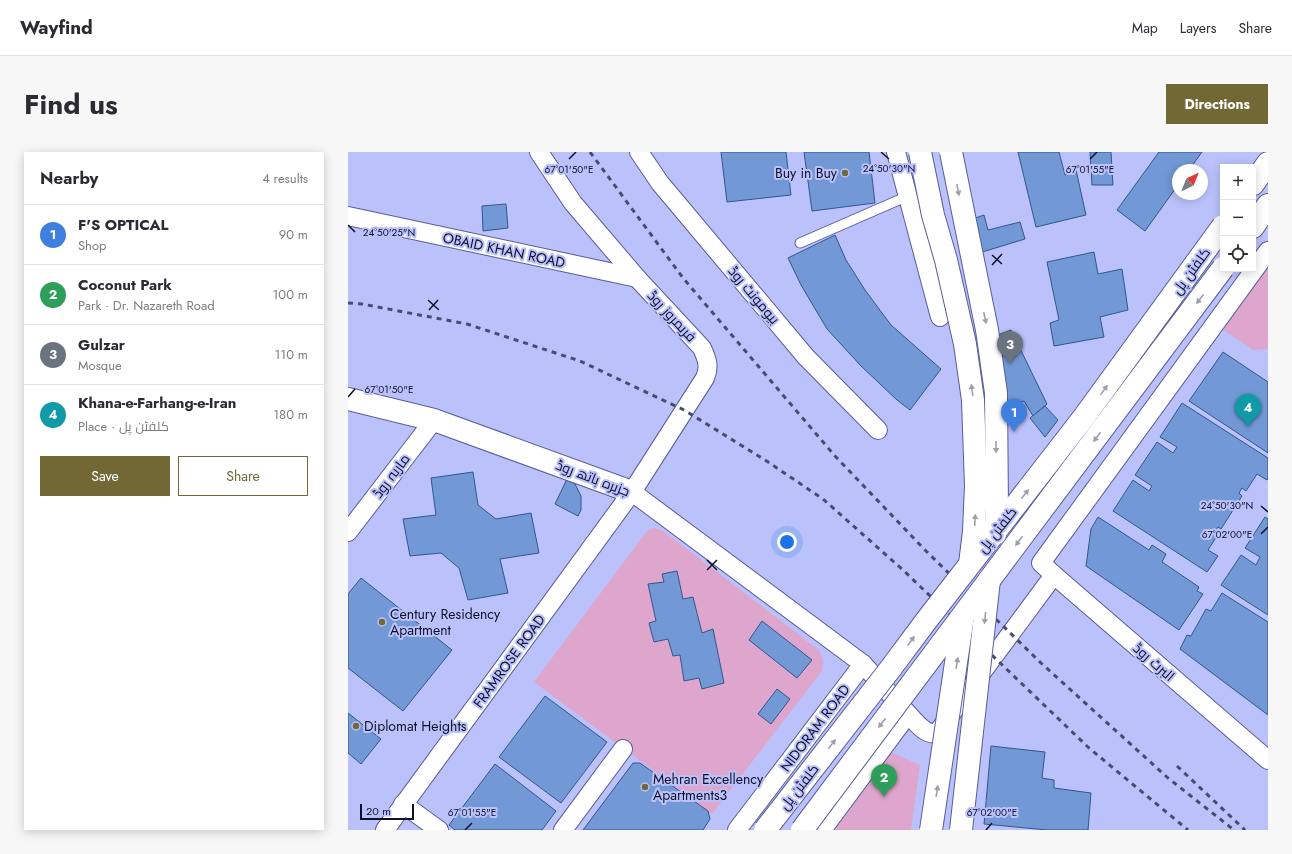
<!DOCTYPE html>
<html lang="en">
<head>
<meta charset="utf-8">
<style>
	:root { --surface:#fff; --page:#f7f7f7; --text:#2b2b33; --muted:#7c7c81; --line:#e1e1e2; --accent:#726835 }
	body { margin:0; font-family:Jost,Cairo,sans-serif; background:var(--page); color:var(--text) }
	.controls { position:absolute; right:12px; top:12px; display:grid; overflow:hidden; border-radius:0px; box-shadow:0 2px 10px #0003 }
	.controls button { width:36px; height:36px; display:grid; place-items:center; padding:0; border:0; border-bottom:1px solid var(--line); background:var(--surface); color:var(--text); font:20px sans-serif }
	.compass { position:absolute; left:824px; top:12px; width:36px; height:36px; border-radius:50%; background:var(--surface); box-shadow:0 2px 10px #0003; rotate:43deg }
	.scale { position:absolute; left:12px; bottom:10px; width:54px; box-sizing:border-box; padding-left:4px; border:2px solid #0f1029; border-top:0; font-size:11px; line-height:14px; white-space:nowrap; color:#0f1029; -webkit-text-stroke:3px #bbc2fb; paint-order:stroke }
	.you { position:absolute; left:439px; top:390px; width:14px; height:14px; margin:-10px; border:3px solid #fff; border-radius:50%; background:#1a73e8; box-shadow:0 0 0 6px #1a73e833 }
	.badge { display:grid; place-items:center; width:26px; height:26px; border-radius:50%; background:var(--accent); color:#fff; font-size:13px; font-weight:700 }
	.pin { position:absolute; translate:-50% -33px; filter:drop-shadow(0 1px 2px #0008) }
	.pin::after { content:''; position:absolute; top:21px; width:14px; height:12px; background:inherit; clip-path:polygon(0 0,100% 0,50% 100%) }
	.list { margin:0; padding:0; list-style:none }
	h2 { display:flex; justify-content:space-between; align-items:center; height:52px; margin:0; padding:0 16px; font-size:17px }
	h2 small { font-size:13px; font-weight:400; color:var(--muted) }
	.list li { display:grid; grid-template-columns:26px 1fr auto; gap:12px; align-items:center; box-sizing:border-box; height:60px; padding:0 16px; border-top:1px solid var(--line) }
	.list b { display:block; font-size:15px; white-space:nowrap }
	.list p { margin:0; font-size:13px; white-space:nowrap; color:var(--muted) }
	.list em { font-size:13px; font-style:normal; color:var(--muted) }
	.actions { display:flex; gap:8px; padding:12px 16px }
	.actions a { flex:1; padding:9px 0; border:1px solid var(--accent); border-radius:0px; text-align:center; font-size:14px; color:var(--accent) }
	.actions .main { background:var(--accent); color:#fff }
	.icon { flex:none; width:22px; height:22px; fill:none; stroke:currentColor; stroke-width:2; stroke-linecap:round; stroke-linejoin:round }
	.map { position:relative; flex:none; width:920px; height:678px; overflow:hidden; border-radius:0px }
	header { display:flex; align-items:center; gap:24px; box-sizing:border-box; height:56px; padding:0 20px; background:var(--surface); border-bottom:1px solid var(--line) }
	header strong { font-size:19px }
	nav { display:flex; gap:22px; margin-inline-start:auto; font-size:14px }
	.intro { display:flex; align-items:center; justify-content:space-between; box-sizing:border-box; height:96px; padding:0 24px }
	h1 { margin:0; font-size:28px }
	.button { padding:10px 18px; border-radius:0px; background:var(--accent); color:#fff; font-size:14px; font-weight:700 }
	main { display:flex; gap:24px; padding:0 24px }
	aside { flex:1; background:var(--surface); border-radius:0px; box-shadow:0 2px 10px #0003 }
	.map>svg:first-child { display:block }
</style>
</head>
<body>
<header>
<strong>Wayfind</strong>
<nav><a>Map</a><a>Layers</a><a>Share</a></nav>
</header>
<div class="intro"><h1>Find us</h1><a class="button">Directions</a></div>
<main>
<aside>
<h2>Nearby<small>4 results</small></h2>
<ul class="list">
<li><span class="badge" style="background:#3f7fe0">1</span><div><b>F'S OPTICAL</b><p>Shop</p></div><em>90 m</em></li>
<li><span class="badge" style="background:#2e9e5b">2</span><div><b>Coconut Park</b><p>Park · Dr. Nazareth Road</p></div><em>100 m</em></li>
<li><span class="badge" style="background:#6b7280">3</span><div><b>Gulzar</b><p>Mosque</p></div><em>110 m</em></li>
<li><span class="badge" style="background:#0f9aa8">4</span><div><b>Khana-e-Farhang-e-Iran</b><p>Place · کلفٹن پل</p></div><em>180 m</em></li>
</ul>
<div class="actions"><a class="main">Save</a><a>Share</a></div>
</aside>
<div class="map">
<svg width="920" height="678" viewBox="0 0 920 678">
	<rect width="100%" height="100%" fill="#bbc2fb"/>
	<g fill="#dea6cc">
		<path d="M 920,98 L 920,197 L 905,198 L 867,172 Z"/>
		<path d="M 306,376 L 314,378 L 471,498 L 475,508 L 474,519 L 364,662 L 186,530 L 299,379 Z"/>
		<path d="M 540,599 L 572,613 L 563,678 L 479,678 Z"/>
	</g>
	<g fill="#7299d6" stroke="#31568d">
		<path d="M 373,0 L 438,0 L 443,43 L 379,50 Z"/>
		<path d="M 456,0 L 521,0 L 527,51 L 464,59 Z"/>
		<path d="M 670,0 L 711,0 L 717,23 L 728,18 L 738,63 L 688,75 Z"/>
		<path d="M 742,0 L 763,0 L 765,33 L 744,33 Z"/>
		<path d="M 811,0 L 854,0 L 841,18 L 830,18 L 830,33 L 797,79 L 769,58 Z"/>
		<path d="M 158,52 L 160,76 L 135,79 L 134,54 Z"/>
		<path d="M 636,63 L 640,78 L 672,70 L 677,87 L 631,101 L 622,68 Z"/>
		<path d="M 487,83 L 498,108 L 517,138 L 543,173 L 593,217 L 562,258 L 549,248 L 513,214 L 479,177 L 453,133 L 440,106 Z"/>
		<path d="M 746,100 L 750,122 L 774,117 L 780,158 L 752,165 L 756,185 L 706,194 L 702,171 L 711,168 L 699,110 Z"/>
		<path d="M 663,178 L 699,252 L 685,264 L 676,249 L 654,257 L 647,184 Z"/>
		<path d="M 875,200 L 920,230 L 920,301 L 841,249 Z"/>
		<path d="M 834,251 L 920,306 L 920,326 L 919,328 L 909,322 L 898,339 L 894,336 L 891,341 L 894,344 L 873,377 L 870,375 L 867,379 L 871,381 L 860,398 L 870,404 L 859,420 L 765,359 L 785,328 L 801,339 L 804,334 L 787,323 L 809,290 L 825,301 L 829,295 L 812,285 Z"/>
		<path d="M 697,254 L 710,268 L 697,285 L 682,266 Z"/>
		<path d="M 125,320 L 130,353 L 148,367 L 183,361 L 191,401 L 152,407 L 160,441 L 120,448 L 111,416 L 93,401 L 62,404 L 55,367 L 88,363 L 83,326 Z"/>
		<path d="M 219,327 L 227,332 L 233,344 L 233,358 L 230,364 L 207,352 Z"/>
		<path d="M 750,365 L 801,398 L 804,393 L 818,402 L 814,410 L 851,435 L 849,439 L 855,442 L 831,478 L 738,414 L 743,377 Z"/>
		<path d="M 917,365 L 920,367 L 920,463 L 873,433 L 893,403 L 908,413 L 912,405 L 897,396 Z"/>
		<path d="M 329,419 L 335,447 L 345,445 L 354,481 L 365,477 L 376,531 L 354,537 L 351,526 L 336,529 L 332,503 L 325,504 L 320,487 L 306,490 L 301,471 L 308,469 L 300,432 L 316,430 L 314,422 Z"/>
		<path d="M 13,426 L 104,498 L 55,559 L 0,516 L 0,442 Z"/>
		<path d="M 874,441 L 920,470 L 920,563 L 832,497 L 839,483 L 843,484 L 858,457 L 863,459 Z"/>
		<path d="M 414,469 L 464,508 L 449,526 L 401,488 Z"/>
		<path d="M 429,537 L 442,547 L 423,572 L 410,562 Z"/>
		<path d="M 197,544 L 259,590 L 213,651 L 151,605 Z"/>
		<path d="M 0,561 L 33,587 L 13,612 L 0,601 Z"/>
		<path d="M 643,594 L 697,600 L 694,626 L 706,628 L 706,636 L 743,641 L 740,678 L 699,678 L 636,672 Z"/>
		<path d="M 285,611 L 292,611 L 360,659 L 362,667 L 355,678 L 235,678 Z"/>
		<path d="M 147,612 L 208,659 L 194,678 L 107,678 L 101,673 Z"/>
	</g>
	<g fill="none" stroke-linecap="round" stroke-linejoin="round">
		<defs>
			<path id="lane" d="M 452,91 L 560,44"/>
			<g id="street">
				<path d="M 291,0 L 312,31 L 458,205 L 530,278"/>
				<path d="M 548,0 L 592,165"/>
				<path d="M 0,64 L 289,126"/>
				<path d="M 920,99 L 693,411 L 706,423 L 920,608"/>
				<path d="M 284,340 L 515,512 L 560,562 L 474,678"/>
				<path d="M 0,380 L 86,268"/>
				<path d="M 560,562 C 568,570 577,584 589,581 L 706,423"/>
				<path d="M 55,652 L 91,678"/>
				<path d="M 37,678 L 284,340 L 357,226 C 362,215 359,207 354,196 L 289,126 L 225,51 L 191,0"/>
				<path d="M 215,678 L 275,597"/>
				<path d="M 389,678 L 515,512"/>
			</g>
			<path id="secondary" d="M 0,247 L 86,268 L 284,340"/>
			<g id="primary">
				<path d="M 905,32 L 920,11"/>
				<path d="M 905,75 L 920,53"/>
			</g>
		</defs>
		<use href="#lane" stroke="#575c9c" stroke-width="11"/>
		<use href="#street" stroke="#575c9c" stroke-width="20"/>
		<use href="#secondary" stroke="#575c9c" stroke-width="24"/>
		<use href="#primary" stroke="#575c9c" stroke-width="24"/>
		<use href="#lane" stroke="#fff" stroke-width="9"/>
		<use href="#street" stroke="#fff" stroke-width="18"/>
		<use href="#secondary" stroke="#fff" stroke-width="22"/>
		<use href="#primary" stroke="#fff" stroke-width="22"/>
		<g stroke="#494c70" stroke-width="3" stroke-dasharray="5 5" stroke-linecap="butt">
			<path d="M 242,0 L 335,126 L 487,304 L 578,399 L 693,511 L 820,626 L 886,678"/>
			<path d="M 0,151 L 14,152 L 119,172 L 232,209 L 336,258 L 417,308 L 475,347 L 555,418 L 741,596 L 840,678"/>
			<path d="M 829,614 L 897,678"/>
		</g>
		<defs>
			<g id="primary-bridge">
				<path d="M 572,0 L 585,63 L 598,108 L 617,192 L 625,248 L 628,334 L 626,379 L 622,412"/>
				<path d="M 603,0 L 639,178 L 648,241 L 649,360 L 647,382"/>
				<path d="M 417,678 L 543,516 L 578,469 L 736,265 L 875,74"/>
				<path d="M 454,678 L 875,116"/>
				<path d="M 583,678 L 615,464"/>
				<path d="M 613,678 L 641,428"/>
			</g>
		</defs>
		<use href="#primary-bridge" stroke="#575c9c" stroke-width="24" stroke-linecap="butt"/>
		<use href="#primary-bridge" stroke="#fff" stroke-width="22"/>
	</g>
	<defs><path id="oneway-solid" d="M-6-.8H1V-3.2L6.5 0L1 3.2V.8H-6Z"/></defs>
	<g fill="#9f9fa9">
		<use href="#oneway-solid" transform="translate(610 38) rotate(79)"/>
		<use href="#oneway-solid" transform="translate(852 147) rotate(127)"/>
		<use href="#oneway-solid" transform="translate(637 166) rotate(78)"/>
		<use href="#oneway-solid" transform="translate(624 238) rotate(-98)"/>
		<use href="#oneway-solid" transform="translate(756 238) rotate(-54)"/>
		<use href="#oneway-solid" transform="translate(749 285) rotate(127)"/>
		<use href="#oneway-solid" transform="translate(648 295) rotate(89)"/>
		<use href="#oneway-solid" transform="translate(677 342) rotate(-52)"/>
		<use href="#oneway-solid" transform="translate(627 368) rotate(-87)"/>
		<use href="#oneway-solid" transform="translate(671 389) rotate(127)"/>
		<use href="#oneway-solid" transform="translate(637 466) rotate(96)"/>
		<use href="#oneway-solid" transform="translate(563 489) rotate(-54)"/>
		<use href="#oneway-solid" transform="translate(609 511) rotate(-81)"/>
		<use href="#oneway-solid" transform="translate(534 571) rotate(127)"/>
		<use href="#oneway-solid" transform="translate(484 592) rotate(-52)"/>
		<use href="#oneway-solid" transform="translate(589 639) rotate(-81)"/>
	</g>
	<path fill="none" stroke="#0f1029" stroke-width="1.5" d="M 533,0 L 541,7M 221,7 L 228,0M 742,7 L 749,0M 0,73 L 7,80M 644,103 L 654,112M 644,113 L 654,102M 80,148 L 91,158M 81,158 L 90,148M 0,245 L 7,237M 913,354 L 920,360M 913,382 L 920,375M 359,408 L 369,418M 359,418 L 369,408M 117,678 L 124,671M 638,678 L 644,671"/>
	<g fill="#726835" stroke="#bbc2fb" stroke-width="1.5">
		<circle cx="497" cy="21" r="4"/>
		<circle cx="34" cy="470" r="4"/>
		<circle cx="8" cy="574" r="4"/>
		<circle cx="297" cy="635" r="4"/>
	</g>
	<g text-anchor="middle" stroke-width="4" stroke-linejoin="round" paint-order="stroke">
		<g font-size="14" fill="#0f1029" stroke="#bbc2fb" text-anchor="start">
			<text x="489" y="26" text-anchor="end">Buy in Buy</text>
			<text x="42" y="467">Century Residency<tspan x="42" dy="16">Apartment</tspan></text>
			<text x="16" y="579">Diplomat Heights</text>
			<text x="305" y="632">Mehran Excellency<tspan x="305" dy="16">Apartments3</tspan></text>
		</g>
		<g font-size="14" fill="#0f1029" stroke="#bbc2fb">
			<text transform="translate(156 98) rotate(12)" y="5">OBAID KHAN ROAD</text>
			<text transform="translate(843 119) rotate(-54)" y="5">کلفٹن پل</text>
			<text transform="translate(406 143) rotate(50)" y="5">بیومونٹ روڈ</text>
			<text transform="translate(324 164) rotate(47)" y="5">فریمروز روڈ</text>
			<text transform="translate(43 324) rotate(-53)" y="5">ماریہ روڈ</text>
			<text transform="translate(245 326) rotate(21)" y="5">جزیرہ باتھ روڈ</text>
			<text transform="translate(649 378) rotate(-52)" y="5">کلفٹن پل</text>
			<text transform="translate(161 509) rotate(-54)" y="5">FRAMROSE ROAD</text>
			<text transform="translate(806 510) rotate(41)" y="5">البرٹ روڈ</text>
			<text transform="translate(467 576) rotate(-53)" y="5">NIDORAM ROAD</text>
			<text transform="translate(451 635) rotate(-52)" y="5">کلفٹن پل</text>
		</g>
	</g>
	<g font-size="10" text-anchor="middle" fill="#0f1029" stroke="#bbc2fb" stroke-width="4" stroke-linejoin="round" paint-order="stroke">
		<text x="541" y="20">24°50'30"N</text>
		<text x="221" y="21">67°01'50"E</text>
		<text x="742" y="21">67°01'55"E</text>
		<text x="41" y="84">24°50'25"N</text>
		<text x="41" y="241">67°01'50"E</text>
		<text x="879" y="357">24°50'30"N</text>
		<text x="879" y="386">67°02'00"E</text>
		<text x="124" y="664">67°01'55"E</text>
		<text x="644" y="664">67°02'00"E</text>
	</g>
</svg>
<div class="controls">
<button>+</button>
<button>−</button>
<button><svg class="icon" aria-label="locate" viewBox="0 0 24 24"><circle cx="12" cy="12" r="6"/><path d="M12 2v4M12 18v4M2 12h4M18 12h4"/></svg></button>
</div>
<svg class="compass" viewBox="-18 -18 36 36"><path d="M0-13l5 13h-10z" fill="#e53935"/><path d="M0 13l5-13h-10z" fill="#7c7c81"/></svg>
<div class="scale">20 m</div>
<div class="you"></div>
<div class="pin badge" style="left:666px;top:280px;background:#3f7fe0">1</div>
<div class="pin badge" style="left:536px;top:645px;background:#2e9e5b">2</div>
<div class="pin badge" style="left:662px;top:212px;background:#6b7280">3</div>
<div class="pin badge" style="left:900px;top:275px;background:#0f9aa8">4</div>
</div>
</main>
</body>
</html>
